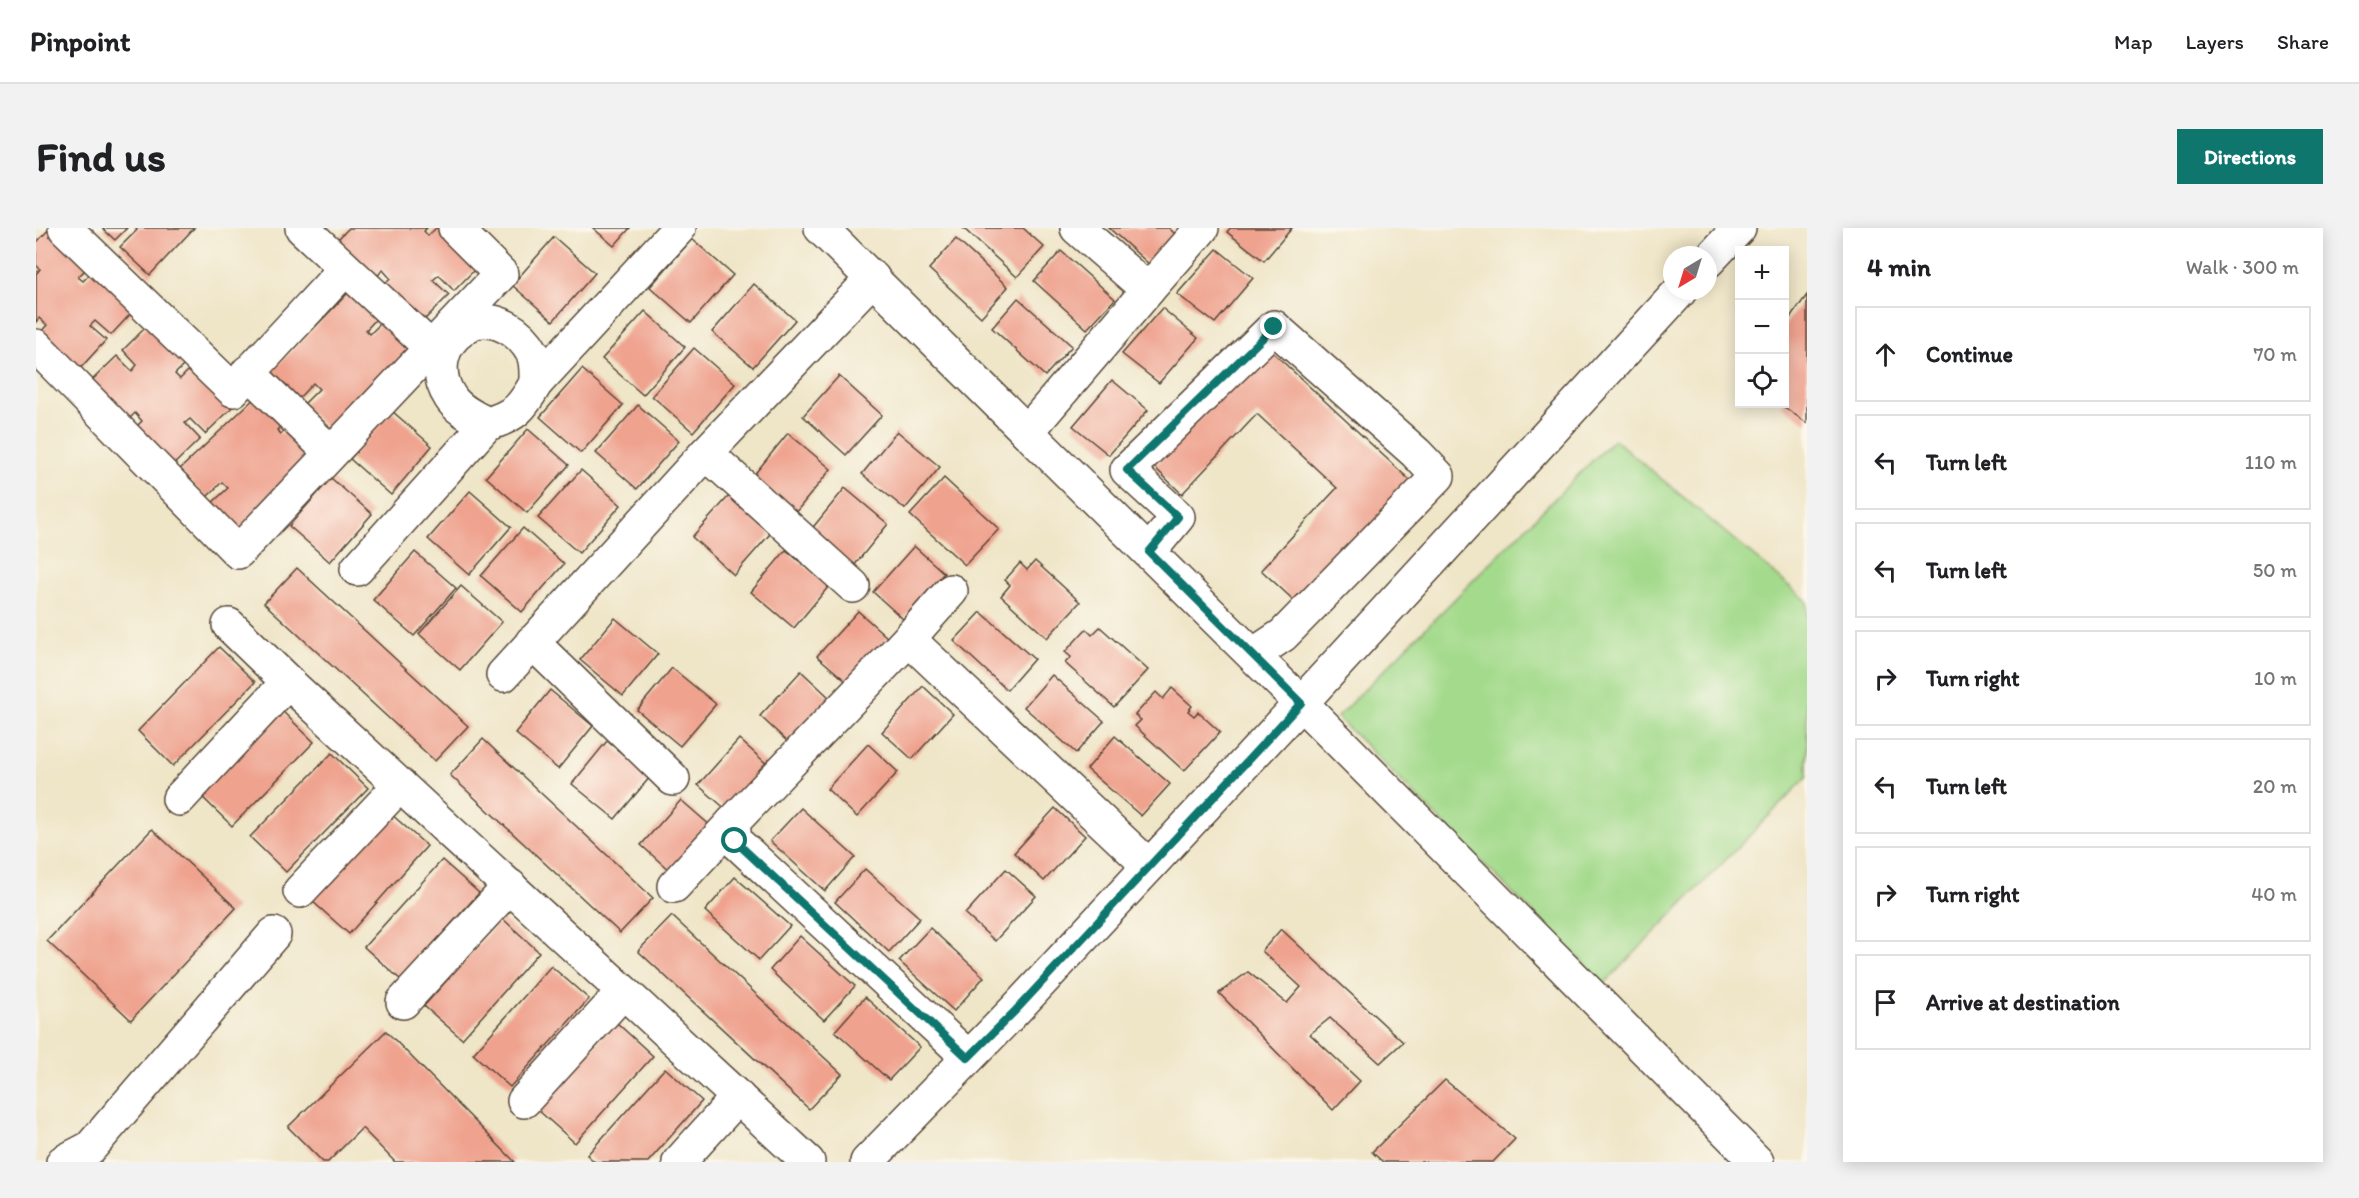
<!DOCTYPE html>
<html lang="en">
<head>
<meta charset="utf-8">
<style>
	:root { --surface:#fff; --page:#f2f2f2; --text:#202124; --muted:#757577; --line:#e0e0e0; --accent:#0f766e }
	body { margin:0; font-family:Itim,sans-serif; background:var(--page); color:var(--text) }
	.controls { position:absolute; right:18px; top:18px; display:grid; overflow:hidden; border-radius:0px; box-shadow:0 3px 15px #0003 }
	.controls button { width:54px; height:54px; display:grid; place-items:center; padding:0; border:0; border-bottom:2px solid var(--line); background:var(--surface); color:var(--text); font:30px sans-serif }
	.compass { position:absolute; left:1627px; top:18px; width:54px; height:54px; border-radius:50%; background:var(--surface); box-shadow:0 3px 15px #0003; rotate:218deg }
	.stop { position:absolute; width:18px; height:18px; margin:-14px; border:4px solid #0f766e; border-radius:50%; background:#fff }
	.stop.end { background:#0f766e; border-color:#fff; box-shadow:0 2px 6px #0008 }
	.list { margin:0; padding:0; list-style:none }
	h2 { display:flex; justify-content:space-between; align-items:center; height:78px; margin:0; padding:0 24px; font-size:26px }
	h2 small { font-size:20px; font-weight:400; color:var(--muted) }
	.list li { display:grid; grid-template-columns:39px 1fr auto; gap:18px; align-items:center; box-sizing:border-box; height:96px; margin:0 12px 12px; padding:0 12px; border:2px solid var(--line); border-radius:0px }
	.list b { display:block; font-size:22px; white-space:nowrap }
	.list em { font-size:20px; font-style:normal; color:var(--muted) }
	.icon { flex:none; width:33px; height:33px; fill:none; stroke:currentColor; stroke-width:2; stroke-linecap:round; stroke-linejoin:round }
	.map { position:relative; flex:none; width:1771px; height:934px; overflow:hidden; border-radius:0px }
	header { display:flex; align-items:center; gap:36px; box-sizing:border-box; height:84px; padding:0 30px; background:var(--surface); border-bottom:2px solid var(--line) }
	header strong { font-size:28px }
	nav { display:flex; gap:33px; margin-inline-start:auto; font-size:21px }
	.intro { display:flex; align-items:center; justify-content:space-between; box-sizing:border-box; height:144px; padding:0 36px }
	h1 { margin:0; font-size:42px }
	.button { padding:15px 27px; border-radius:0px; background:var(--accent); color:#fff; font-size:21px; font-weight:700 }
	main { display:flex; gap:36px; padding:0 36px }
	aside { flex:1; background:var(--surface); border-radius:0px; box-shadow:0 3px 15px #0003 }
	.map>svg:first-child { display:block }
</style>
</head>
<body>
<header>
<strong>Pinpoint</strong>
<nav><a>Map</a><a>Layers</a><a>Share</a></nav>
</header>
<div class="intro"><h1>Find us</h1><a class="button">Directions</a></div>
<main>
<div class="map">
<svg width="1771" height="934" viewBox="0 0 1771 934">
	<rect width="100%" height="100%" fill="#fbf7ec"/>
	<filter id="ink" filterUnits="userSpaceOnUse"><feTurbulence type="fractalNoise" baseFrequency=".0167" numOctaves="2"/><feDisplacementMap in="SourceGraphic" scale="12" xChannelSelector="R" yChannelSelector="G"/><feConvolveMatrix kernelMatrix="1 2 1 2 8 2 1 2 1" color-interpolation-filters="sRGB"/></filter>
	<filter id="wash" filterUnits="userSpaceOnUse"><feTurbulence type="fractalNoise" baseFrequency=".008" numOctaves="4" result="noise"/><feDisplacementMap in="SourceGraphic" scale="24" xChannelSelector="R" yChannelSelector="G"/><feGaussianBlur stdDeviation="1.35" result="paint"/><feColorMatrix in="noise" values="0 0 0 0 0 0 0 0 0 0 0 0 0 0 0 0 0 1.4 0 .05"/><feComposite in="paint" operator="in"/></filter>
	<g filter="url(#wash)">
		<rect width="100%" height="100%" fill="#efe5c7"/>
		<path fill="#a3da8b" stroke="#6f8254" stroke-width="1.5" d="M 1578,211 L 1771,373 L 1771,549 L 1568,756 L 1301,489 Z"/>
		<g id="blocks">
			<g fill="#efa38f">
				<path d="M 14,0 L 54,37 L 42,49 L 47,53 L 59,41 L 100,80 L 75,107 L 59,93 L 54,98 L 70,112 L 38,147 L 3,106 L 11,97 L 3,90 L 0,94 L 0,46 L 4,41 L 0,37 L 0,15 Z"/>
				<path d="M 66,0 L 91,0 L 79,12 Z"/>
				<path d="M 99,0 L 158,0 L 114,47 L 84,19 L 101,2 Z"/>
				<path d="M 313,0 L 391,0 L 388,3 L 392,8 L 400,0 L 408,0 L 444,36 L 418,63 L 403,47 L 397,52 L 413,67 L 379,101 L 346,59 L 354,50 L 347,42 L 338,51 L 296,17 Z"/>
				<path d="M 557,0 L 594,0 L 578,18 Z"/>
				<path d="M 927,0 L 987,0 L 1008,19 L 981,49 Z"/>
				<path d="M 1073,0 L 1133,0 L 1141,8 L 1114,37 Z"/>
				<path d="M 1194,0 L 1256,0 L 1228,33 L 1191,4 Z"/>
				<path d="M 518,9 L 559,45 L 517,93 L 476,57 Z"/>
				<path d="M 656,11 L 697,47 L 655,95 L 614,59 Z"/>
				<path d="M 920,11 L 972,59 L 945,89 L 893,41 Z"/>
				<path d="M 1181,21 L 1217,50 L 1179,95 L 1141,66 Z"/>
				<path d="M 1025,23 L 1079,71 L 1051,101 L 998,53 Z"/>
				<path d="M 718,56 L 759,92 L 717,139 L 676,104 Z"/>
				<path d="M 314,63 L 342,89 L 330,102 L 334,106 L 346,94 L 376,124 L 296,206 L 267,177 L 283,161 L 277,155 L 261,172 L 234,145 Z"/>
				<path d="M 1771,67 L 1771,195 L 1744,176 L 1748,176 L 1748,98 Z"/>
				<path d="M 982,70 L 1036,118 L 1009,148 L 956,100 Z"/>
				<path d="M 1126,80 L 1162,110 L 1123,155 L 1086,126 Z"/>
				<path d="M 609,83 L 649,119 L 607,167 L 566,131 Z"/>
				<path d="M 113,96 L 151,134 L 139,146 L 144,151 L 156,139 L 196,180 L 169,206 L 154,191 L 149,195 L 164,211 L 130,244 L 97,202 L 106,193 L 99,185 L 90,194 L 48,160 L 81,128 L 96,143 L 101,137 L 87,122 Z"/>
				<path d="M 1231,119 L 1379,257 L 1265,379 L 1225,342 L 1301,260 L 1221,186 L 1146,266 L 1118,239 Z"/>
				<path d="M 658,120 L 699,156 L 657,204 L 616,168 Z"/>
				<path d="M 546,141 L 587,177 L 545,225 L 504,189 Z"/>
				<path d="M 803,148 L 846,187 L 810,227 L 767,188 Z"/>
				<path d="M 1076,152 L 1112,182 L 1073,227 L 1037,198 Z"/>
				<path d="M 226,163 L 252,191 L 241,202 L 245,206 L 257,195 L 287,226 L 203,306 L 175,276 L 192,260 L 186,254 L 170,270 L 143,242 Z"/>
				<path d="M 602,177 L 643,213 L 601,261 L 560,225 Z"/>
				<path d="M 356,183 L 396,218 L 355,267 L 314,231 Z"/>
				<path d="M 492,201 L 533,237 L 491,285 L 450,249 Z"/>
				<path d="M 861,203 L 904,239 L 869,281 L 826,246 Z"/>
				<path d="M 752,205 L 795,241 L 760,284 L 717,248 Z"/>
				<path d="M 545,242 L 585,277 L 543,325 L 502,290 Z"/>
				<path d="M 295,250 L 336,286 L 294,334 L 253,298 Z"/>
				<path d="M 908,250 L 963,301 L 929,337 L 874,287 Z"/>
				<path d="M 809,260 L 852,296 L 817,339 L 774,303 Z"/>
				<path d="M 434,263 L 475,299 L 433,347 L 392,311 Z"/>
				<path d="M 693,268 L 734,306 L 698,347 L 656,309 Z"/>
				<path d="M 487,300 L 528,336 L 486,384 L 445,348 Z"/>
				<path d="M 878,318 L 908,345 L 867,391 L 837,364 Z"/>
				<path d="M 750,322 L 793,358 L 758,400 L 715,364 Z"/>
				<path d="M 379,324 L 420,360 L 378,408 L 337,372 Z"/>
				<path d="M 999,333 L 1044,374 L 1011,410 L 965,368 L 974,357 L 969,352 L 984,335 L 991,342 Z"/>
				<path d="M 261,340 L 432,498 L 399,533 L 228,375 Z"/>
				<path d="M 425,358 L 466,394 L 424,442 L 383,406 Z"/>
				<path d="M 822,383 L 852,410 L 812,455 L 781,428 Z"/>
				<path d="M 945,384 L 998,431 L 971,462 L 918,413 Z"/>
				<path d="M 579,390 L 622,426 L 587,468 L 544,432 Z"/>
				<path d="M 1064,399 L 1112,442 L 1078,479 L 1029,435 L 1035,429 L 1029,424 L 1050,401 L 1056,407 Z"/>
				<path d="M 183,419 L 219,454 L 137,538 L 102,503 Z"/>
				<path d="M 636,440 L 680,476 L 644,518 L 601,482 Z"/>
				<path d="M 765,443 L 795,471 L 754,516 L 724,488 Z"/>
				<path d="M 1016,447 L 1068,493 L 1040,525 L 988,479 Z"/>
				<path d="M 887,458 L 917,486 L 876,531 L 846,504 Z"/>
				<path d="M 1136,460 L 1156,478 L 1152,483 L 1158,488 L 1162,484 L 1184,504 L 1148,543 L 1099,498 L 1105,492 L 1099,487 L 1120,464 L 1127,471 Z"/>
				<path d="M 514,462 L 557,498 L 522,541 L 479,505 Z"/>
				<path d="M 242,479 L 278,514 L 196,598 L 160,563 Z"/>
				<path d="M 1079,508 L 1134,556 L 1105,588 L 1051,541 Z"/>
				<path d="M 447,511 L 617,670 L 584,705 L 414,547 Z"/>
				<path d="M 703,511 L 733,538 L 692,583 L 662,557 Z"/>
				<path d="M 571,513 L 614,549 L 579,591 L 536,556 Z"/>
				<path d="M 832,516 L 862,544 L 821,589 L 791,561 Z"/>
				<path d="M 296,525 L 332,560 L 250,644 L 214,609 Z"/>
				<path d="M 645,572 L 676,599 L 635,644 L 605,617 Z"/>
				<path d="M 765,580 L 819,629 L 789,663 L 734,613 Z"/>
				<path d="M 1019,580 L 1049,608 L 1008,653 L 978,625 Z"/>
				<path d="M 354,585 L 391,618 L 313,706 L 275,672 Z"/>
				<path d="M 116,601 L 200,680 L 95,792 L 11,713 Z"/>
				<path d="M 406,632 L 443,665 L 365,752 L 328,719 Z"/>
				<path d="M 829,641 L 884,690 L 853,724 L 799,674 Z"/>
				<path d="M 970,641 L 1000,668 L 959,713 L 929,686 Z"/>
				<path d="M 699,649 L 754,698 L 723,732 L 669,683 Z"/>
				<path d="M 636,688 L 806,846 L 773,881 L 602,723 Z"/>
				<path d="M 466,690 L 503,724 L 426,811 L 388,778 Z"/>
				<path d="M 894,700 L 948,749 L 918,783 L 863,733 Z"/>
				<path d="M 1245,701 L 1367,814 L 1344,835 L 1294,790 L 1274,806 L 1324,853 L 1297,882 L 1183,765 L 1212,744 L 1251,775 L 1265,759 L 1226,723 Z"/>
				<path d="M 764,708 L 819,758 L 788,792 L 734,742 Z"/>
				<path d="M 515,738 L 553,771 L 474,859 L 437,826 Z"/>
				<path d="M 829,769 L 884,819 L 853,852 L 799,803 Z"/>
				<path d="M 580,794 L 617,828 L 539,915 L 502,882 Z"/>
				<path d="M 350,803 L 479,934 L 359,934 L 326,900 L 292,934 L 287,934 L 252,899 Z"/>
				<path d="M 629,840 L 666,873 L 612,934 L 559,934 L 551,927 Z"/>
				<path d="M 1409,852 L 1479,911 L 1457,934 L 1347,934 L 1336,924 Z"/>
			</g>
		</g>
	</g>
	<g filter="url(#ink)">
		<use href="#blocks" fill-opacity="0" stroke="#564637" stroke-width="1.5"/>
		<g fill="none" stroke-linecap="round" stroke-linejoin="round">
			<defs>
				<g id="minor">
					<path d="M 29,0 L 197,162 L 309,41"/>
					<path d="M 266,0 L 394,119"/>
					<path d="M 785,0 L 1265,475 L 979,782 L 831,934"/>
					<path d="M 1672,33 L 1703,0"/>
					<path d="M 1112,62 L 1166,0"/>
					<path d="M 1644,63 L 1265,475 L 1721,934"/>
					<path d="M 0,118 L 202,324 L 465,46 L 419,0"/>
					<path d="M 212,144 L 295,225"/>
					<path d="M 451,196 C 438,189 422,182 414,169 C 399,146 403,117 427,101 C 430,99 435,95 439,94 C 462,89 485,104 496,124 C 501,133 500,144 500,155"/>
					<path d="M 991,204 L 1112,62 L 1041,0"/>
					<path d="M 670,225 L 817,358"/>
					<path d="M 1113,324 L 1142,289 L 1091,242 L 1238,99 L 1380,225 L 1402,248 L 1247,407 L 1217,427"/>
					<path d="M 321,341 L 451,196 C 479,188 486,180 500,155 L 643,0"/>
					<path d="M 193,397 L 252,454 L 772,934"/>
					<path d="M 496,414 L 637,551"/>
					<path d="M 867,417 L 915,363"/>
					<path d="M 467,447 L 670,225 L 837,50"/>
					<path d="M 143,571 L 252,454"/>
					<path d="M 638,658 L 697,594"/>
					<path d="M 264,663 L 364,557"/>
					<path d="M 367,774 L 474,658"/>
					<path d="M 932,829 L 699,613 L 697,594 L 867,417 L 881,419 L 1113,638"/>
					<path d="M 488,873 L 587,764"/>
					<path d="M 27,934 L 54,920 L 238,706"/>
					<path d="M 643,934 L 702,869"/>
				</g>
			</defs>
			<use href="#minor" stroke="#564637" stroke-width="36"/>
			<use href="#minor" stroke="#fff" stroke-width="33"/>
		</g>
	</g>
	<g fill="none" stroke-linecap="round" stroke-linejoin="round" filter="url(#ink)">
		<path stroke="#0f766e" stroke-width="8" d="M 699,613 L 932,830 L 980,782 L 1265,475 L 1113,324 L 1142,289 L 1091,242 L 1238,99"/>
	</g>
</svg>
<div class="controls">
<button>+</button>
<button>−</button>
<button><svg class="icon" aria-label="locate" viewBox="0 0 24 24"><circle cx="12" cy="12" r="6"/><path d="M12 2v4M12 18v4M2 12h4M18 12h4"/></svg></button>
</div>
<svg class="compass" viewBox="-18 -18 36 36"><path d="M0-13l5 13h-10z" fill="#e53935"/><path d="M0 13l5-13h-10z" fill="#757577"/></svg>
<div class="stop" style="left:699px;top:613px"></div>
<div class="stop end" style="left:1238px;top:99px"></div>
</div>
<aside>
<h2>4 min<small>Walk · 300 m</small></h2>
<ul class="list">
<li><svg class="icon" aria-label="ahead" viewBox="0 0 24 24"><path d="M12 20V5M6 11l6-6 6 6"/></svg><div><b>Continue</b></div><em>70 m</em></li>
<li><svg class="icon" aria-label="left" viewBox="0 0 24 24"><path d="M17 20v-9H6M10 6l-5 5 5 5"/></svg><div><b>Turn left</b></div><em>110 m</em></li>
<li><svg class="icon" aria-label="left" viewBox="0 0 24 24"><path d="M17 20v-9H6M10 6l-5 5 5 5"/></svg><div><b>Turn left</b></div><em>50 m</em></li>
<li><svg class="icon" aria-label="right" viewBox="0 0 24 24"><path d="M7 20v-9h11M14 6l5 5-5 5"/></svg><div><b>Turn right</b></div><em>10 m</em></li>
<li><svg class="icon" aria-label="left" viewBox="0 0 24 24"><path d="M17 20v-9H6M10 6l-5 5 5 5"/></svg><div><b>Turn left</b></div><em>20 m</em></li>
<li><svg class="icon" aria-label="right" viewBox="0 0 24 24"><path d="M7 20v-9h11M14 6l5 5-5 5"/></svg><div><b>Turn right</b></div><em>40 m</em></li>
<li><svg class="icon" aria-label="arrive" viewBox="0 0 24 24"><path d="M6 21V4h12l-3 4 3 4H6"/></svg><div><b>Arrive at destination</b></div></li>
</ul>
</aside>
</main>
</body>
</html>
